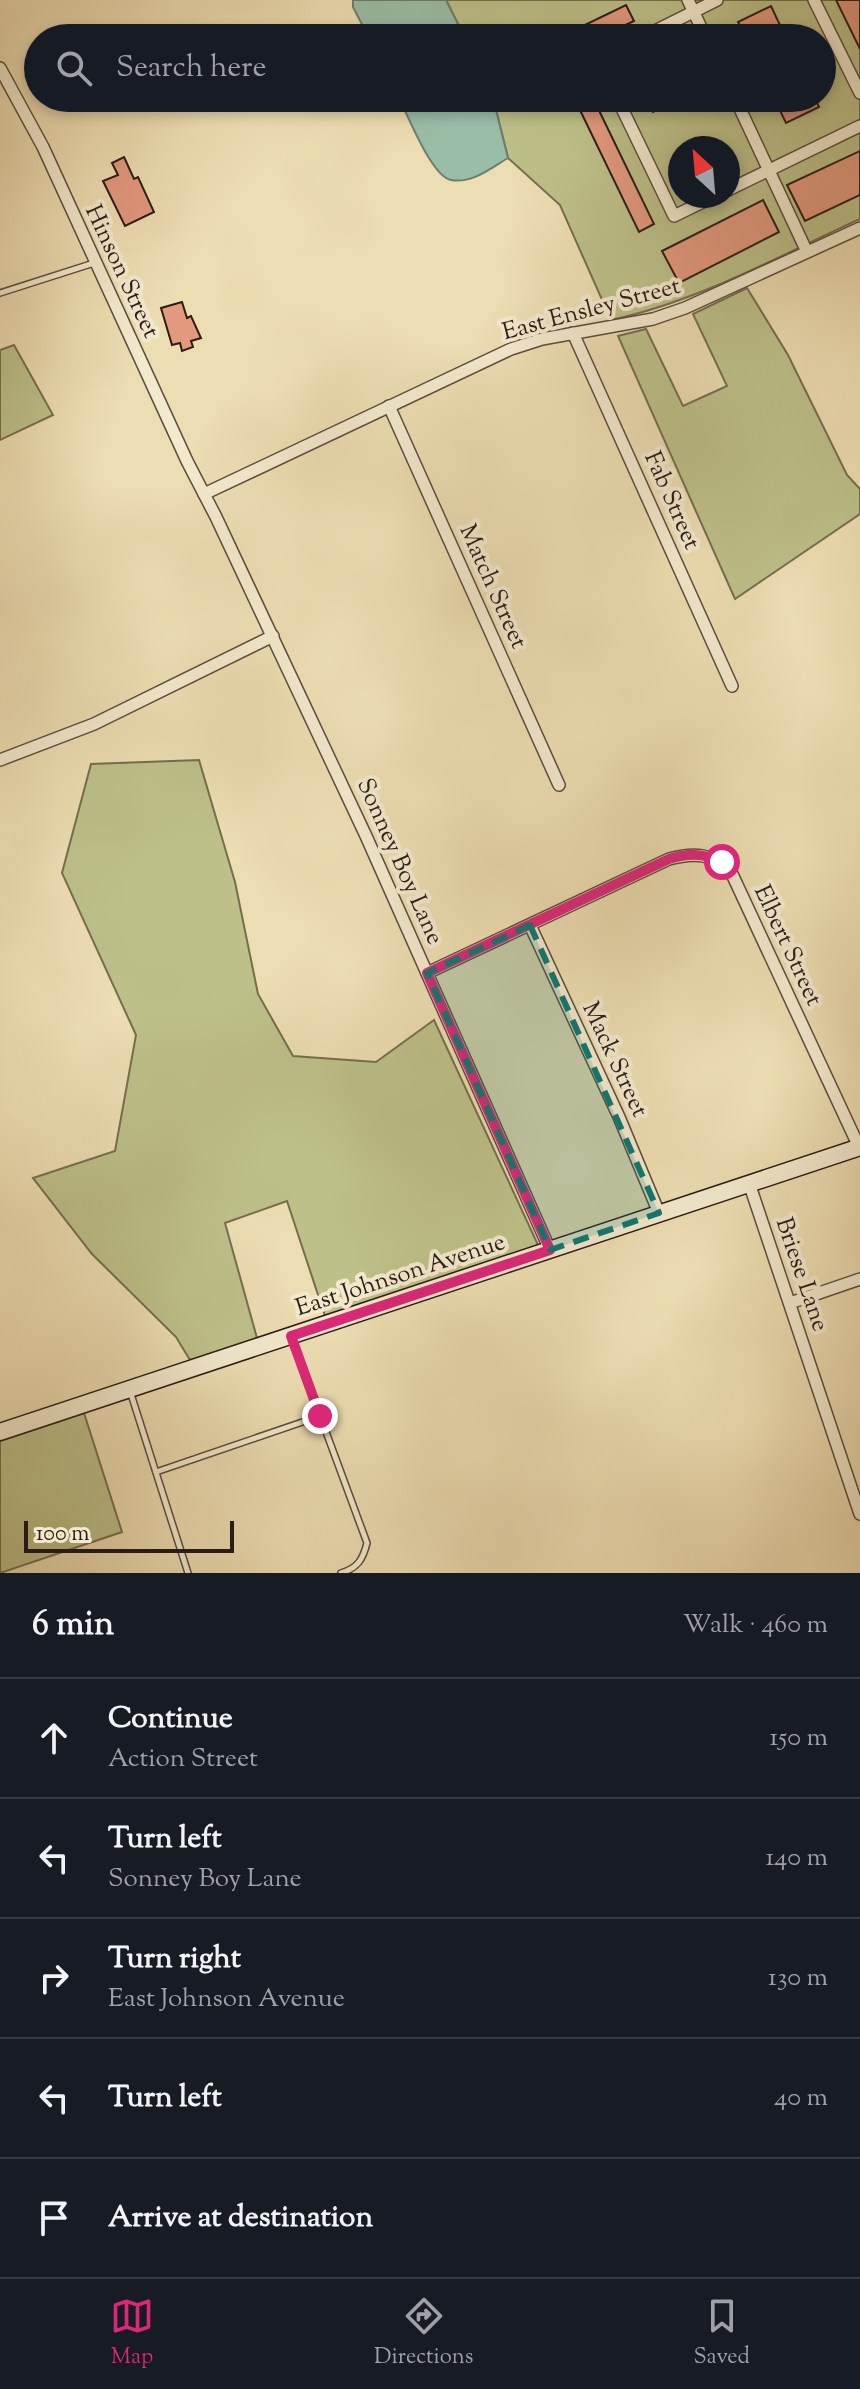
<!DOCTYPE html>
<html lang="en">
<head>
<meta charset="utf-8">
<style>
	:root { --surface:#171b24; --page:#20242c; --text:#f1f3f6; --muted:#9ea1a6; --line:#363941; --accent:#db2777 }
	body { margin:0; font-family:"Sorts Mill Goudy",serif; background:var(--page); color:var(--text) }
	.compass { position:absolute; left:668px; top:136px; width:72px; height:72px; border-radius:50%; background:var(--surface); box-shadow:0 4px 12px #0003; rotate:334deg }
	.scale { position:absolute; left:24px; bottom:20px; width:210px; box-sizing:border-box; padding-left:8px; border:4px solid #2b1c15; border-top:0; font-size:22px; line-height:28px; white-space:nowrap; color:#2b1c15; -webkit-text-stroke:6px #f3e9cd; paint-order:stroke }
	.stop { position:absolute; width:24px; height:24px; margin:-18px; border:6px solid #db2777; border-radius:50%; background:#fff }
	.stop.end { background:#db2777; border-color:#fff; box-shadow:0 2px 8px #0008 }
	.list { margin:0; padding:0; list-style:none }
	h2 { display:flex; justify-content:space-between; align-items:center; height:104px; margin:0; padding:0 32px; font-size:34px }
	h2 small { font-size:26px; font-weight:400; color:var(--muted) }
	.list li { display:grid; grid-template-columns:52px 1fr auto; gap:24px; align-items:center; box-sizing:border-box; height:120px; padding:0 32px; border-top:2px solid var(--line) }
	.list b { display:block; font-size:30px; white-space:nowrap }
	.list p { margin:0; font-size:26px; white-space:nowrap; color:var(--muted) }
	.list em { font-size:26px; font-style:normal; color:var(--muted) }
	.icon { flex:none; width:44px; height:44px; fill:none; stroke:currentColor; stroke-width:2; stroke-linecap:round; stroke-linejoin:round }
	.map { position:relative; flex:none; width:860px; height:1573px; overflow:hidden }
	.search { position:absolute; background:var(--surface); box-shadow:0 4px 12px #0003; left:24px; right:24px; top:24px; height:88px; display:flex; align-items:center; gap:20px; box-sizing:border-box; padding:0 28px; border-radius:44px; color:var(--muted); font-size:30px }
	.sheet { height:704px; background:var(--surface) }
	nav { display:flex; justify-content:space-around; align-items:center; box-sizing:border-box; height:112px; border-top:2px solid var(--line); background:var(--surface); font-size:22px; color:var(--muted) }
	nav a { display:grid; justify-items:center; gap:4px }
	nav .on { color:var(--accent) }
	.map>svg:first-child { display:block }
</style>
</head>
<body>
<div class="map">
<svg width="860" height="1573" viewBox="0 0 860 1573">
	<rect width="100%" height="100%" fill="#edddb2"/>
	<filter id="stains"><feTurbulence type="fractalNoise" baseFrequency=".0025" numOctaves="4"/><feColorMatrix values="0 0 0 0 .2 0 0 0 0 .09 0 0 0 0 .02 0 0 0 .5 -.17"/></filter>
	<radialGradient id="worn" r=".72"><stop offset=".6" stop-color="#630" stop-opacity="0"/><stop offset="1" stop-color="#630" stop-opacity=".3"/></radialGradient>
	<g fill="#bdc089" stroke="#746e4f" stroke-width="2" fill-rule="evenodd">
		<path d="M 446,0 L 860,0 L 860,219 C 779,256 699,301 611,320 L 560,205 L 508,158 L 493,98 L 822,98 L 822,38 L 465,38 ZM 680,148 L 728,148 L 728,196 L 680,196 Z"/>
		<path d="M 747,288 L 788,355 L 847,475 L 860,489 L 860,514 L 735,599 L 618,336 L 646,329 L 683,406 L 727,386 L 693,314 Z"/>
		<path d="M 14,345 L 53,415 L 0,440 L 0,350 Z"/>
		<path d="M 199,760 L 235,882 L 258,994 L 293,1056 L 376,1062 L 434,1020 L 538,1245 L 325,1316 L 287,1201 L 225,1223 L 257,1338 L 190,1360 L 176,1337 L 92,1254 L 33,1178 L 115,1151 L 136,1035 L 62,873 L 91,764 Z"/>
		<path d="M 84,1413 L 122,1532 L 0,1573 L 0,1441 Z"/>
	</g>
	<g fill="#9abda7" stroke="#6e7d6d" stroke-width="2">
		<path d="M 353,0 L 446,0 L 465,38 L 369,38 L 353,7 Z"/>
		<path d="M 399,98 L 493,98 L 508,158 C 491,168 472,184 451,180 C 432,177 408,116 399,98 Z"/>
	</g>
	<g fill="#e2997e" stroke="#2b1c15" stroke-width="2">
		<path d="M 836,0 L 860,0 L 860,49 Z"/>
		<path d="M 626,5 L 634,21 L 598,38 L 558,38 Z"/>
		<path d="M 771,6 L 786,38 L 746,38 L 738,22 Z"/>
		<path d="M 589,98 L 593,98 L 654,224 L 639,232 L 577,104 Z"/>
		<path d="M 646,98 L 681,98 L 653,112 Z"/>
		<path d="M 774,98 L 815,98 L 819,107 L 786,123 Z"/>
		<path d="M 860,151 L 860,195 L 805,221 L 787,185 Z"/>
		<path d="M 124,157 L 134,179 L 138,177 L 154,212 L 125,226 L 103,181 L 118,175 L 112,163 Z"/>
		<path d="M 763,200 L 779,232 L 679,283 L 662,251 Z"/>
		<path d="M 182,302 L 187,318 L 191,316 L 201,338 L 191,341 L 193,347 L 182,351 L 180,343 L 172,345 L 161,308 Z"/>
	</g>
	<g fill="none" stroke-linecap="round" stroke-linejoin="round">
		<defs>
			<g id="service">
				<path d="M 0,293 L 94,263"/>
				<path d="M 291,1337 L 367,1543 C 363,1559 358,1568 341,1573"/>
				<path d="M 130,1391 L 188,1573"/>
				<path d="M 156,1472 L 320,1416"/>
			</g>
			<g id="minor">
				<path d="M 688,0 L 706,38"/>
				<path d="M 814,0 L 860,93"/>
				<path d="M 641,38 L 717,0"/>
				<path d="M 0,68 L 43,147 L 187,461 L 216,517 L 366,836 L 550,1250"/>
				<path d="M 617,98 L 674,216 L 715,196"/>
				<path d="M 735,98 L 807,252"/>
				<path d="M 728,190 L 860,126"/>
				<path d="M 573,333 L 732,686"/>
				<path d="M 389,406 L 559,785"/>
				<path d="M 204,494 L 511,349 L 542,339 L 653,319 L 685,308 L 860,228"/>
				<path d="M 0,760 L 94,724 L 273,636"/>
				<path d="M 530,925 L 619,1117 L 659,1213"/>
				<path d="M 427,973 L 669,859 C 695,852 713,853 732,874 L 859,1147"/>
				<path d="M 749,1183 L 860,1514"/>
				<path d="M 790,1303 L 860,1279"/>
			</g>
			<path id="secondary" d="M 0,1432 L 860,1147"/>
		</defs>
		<use href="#service" stroke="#5c4c3c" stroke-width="8"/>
		<use href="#minor" stroke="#5c4c3c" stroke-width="14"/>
		<use href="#secondary" stroke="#2b1c15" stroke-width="19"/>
		<use href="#service" stroke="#f3e9cd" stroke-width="5"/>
		<use href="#minor" stroke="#f3e9cd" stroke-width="11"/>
		<use href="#secondary" stroke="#f3e9cd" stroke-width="16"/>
	</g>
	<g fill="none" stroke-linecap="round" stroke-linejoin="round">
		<path stroke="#db2777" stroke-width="10" d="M 320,1416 L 291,1336 L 550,1250 L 427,973 L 669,859 C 689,853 702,853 722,862"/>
	</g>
	<path fill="#0f766e" fill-opacity="0.2" stroke="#0f766e" stroke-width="6" stroke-dasharray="16 10" stroke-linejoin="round" d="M 530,925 L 659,1213 L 550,1250 L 427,973 Z"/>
	<g text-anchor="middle" stroke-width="8" stroke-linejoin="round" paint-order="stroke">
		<g font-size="24" fill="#2b1c15" stroke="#f3e9cd">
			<text transform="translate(123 271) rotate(65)" y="8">Hinson Street</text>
			<text transform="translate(591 308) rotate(-15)" y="8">East Ensley Street</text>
			<text transform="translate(673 500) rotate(66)" y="8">Fab Street</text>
			<text transform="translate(494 586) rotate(66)" y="8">Match Street</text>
			<text transform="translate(401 861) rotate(66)" y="8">Sonney Boy Lane</text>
			<text transform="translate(789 945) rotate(65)" y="8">Elbert Street</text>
			<text transform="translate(616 1059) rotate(65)" y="8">Mack Street</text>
			<text transform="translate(400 1274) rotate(-18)" y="8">East Johnson Avenue</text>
			<text transform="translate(803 1274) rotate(71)" y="8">Briese Lane</text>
		</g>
	</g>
	<rect width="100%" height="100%" filter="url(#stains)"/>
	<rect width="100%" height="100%" fill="url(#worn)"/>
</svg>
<svg class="compass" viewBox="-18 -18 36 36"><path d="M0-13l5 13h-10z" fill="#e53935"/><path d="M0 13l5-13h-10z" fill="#9ea1a6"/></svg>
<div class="scale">100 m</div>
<div class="stop" style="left:722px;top:862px"></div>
<div class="stop end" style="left:320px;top:1416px"></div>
<div class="search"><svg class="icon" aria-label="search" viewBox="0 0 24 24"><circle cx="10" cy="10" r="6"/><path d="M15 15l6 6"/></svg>Search here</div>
</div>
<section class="sheet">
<h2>6 min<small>Walk · 460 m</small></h2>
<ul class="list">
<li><svg class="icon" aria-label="ahead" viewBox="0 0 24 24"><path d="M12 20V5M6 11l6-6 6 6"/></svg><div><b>Continue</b><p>Action Street</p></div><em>150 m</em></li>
<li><svg class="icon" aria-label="left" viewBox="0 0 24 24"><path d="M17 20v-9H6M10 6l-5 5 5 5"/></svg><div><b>Turn left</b><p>Sonney Boy Lane</p></div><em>140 m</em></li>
<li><svg class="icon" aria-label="right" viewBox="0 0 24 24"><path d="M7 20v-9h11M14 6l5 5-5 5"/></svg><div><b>Turn right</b><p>East Johnson Avenue</p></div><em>130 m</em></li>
<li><svg class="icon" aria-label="left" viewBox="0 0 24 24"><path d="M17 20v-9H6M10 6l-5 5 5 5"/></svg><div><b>Turn left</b></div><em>40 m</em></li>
<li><svg class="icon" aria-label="arrive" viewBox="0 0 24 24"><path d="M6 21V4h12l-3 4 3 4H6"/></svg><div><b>Arrive at destination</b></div></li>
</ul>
</section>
<nav>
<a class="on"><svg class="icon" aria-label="map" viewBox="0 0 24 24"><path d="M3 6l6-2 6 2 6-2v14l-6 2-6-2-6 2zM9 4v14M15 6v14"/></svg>Map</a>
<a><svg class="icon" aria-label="directions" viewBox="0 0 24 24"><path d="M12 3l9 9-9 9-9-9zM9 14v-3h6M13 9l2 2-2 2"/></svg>Directions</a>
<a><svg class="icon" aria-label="saved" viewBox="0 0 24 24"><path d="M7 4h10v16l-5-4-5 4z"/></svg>Saved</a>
</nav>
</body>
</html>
